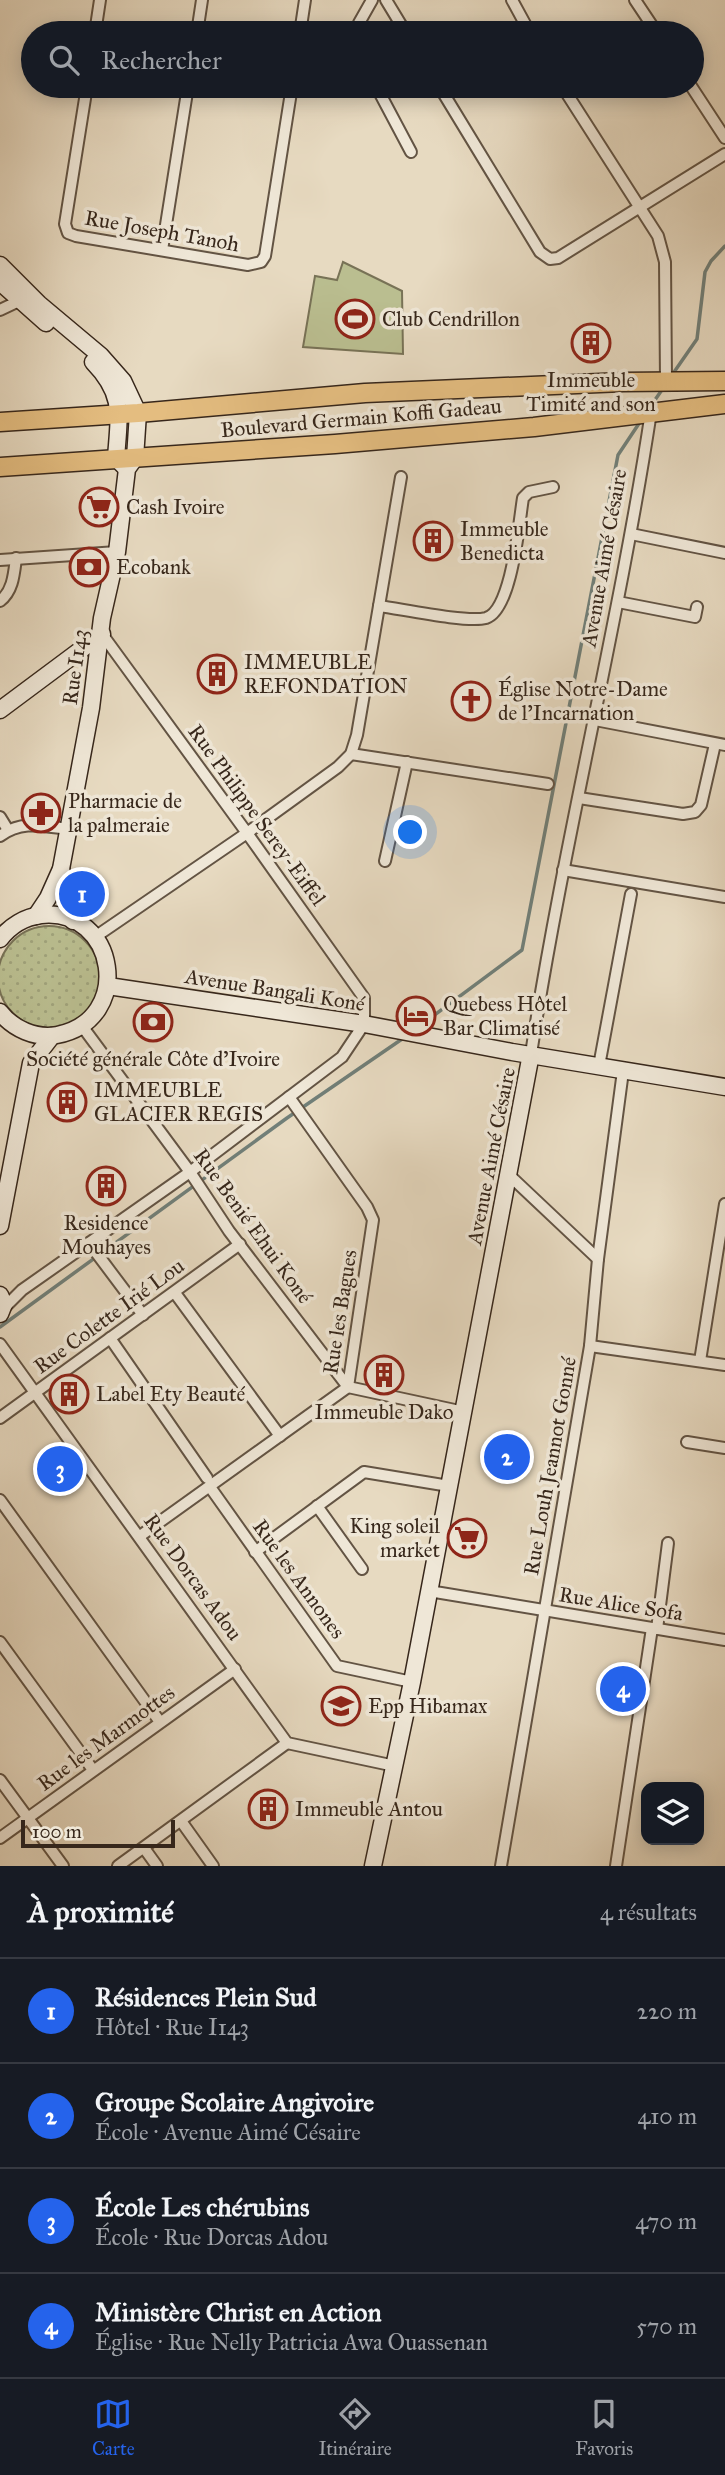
<!DOCTYPE html>
<html lang="fr">
<head>
<meta charset="utf-8">
<style>
	:root { --surface:#171b24; --page:#242831; --text:#f1f3f6; --muted:#9ea1a6; --line:#363941; --accent:#2563eb }
	body { margin:0; font-family:"IM FELL Great Primer",serif; background:var(--page); color:var(--text) }
	.controls { position:absolute; right:21px; bottom:21px; display:grid; overflow:hidden; border-radius:14px; box-shadow:0 4px 18px #0003 }
	.controls button { width:63px; height:63px; display:grid; place-items:center; padding:0; border:0; border-bottom:2px solid var(--line); background:var(--surface); color:var(--text); font:35px sans-serif }
	.scale { position:absolute; left:21px; bottom:18px; width:154px; box-sizing:border-box; padding-left:7px; border:4px solid #37271b; border-top:0; font-size:19px; line-height:24px; white-space:nowrap; color:#37271b; -webkit-text-stroke:5px #efe7d7; paint-order:stroke }
	.you { position:absolute; left:411px; top:833px; width:24px; height:24px; margin:-18px; border:5px solid #fff; border-radius:50%; background:#1a73e8; box-shadow:0 0 0 10px #1a73e833 }
	.badge { display:grid; place-items:center; width:46px; height:46px; border-radius:50%; background:var(--accent); color:#fff; font-size:23px; font-weight:700 }
	.pin { position:absolute; translate:-50% -50%; border:4px solid #fff; box-shadow:0 2px 7px #0006 }
	.list { margin:0; padding:0; list-style:none }
	h2 { display:flex; justify-content:space-between; align-items:center; height:91px; margin:0; padding:0 28px; font-size:30px }
	h2 small { font-size:23px; font-weight:400; color:var(--muted) }
	.list li { display:grid; grid-template-columns:46px 1fr auto; gap:21px; align-items:center; box-sizing:border-box; height:105px; padding:0 28px; border-top:2px solid var(--line) }
	.list b { display:block; font-size:26px; white-space:nowrap }
	.list p { margin:0; font-size:23px; white-space:nowrap; color:var(--muted) }
	.list em { font-size:23px; font-style:normal; color:var(--muted) }
	.icon { flex:none; width:38px; height:38px; fill:none; stroke:currentColor; stroke-width:2; stroke-linecap:round; stroke-linejoin:round }
	.map { position:relative; flex:none; width:725px; height:1866px; overflow:hidden }
	.search { position:absolute; background:var(--surface); box-shadow:0 4px 18px #0003; left:21px; right:21px; top:21px; height:77px; display:flex; align-items:center; gap:18px; box-sizing:border-box; padding:0 24px; border-radius:38px; color:var(--muted); font-size:26px }
	.sheet { height:511px; background:var(--surface) }
	nav { display:flex; justify-content:space-around; align-items:center; box-sizing:border-box; height:98px; border-top:2px solid var(--line); background:var(--surface); font-size:19px; color:var(--muted) }
	nav a { display:grid; justify-items:center; gap:4px }
	nav .on { color:var(--accent) }
	.map>svg:first-child { display:block }
</style>
</head>
<body>
<div class="map">
<svg width="725" height="1866" viewBox="0 0 725 1866">
	<defs>
		<pattern id="grass-dots" width="8" height="8" patternUnits="userSpaceOnUse" patternTransform="scale(1.75)"><rect width="8" height="8" fill="#babe90"/><path d="M2 2h.1M6 6h.1" fill="none" stroke="#a0a37c" stroke-width="1.8" stroke-linecap="round"/></pattern>
	</defs>
	<rect width="100%" height="100%" fill="#e7dac1"/>
	<filter id="stains"><feTurbulence type="fractalNoise" baseFrequency=".00286" numOctaves="4"/><feColorMatrix values="0 0 0 0 .2 0 0 0 0 .09 0 0 0 0 .02 0 0 0 .5 -.17"/></filter>
	<radialGradient id="worn" r=".72"><stop offset=".6" stop-color="#630" stop-opacity="0"/><stop offset="1" stop-color="#630" stop-opacity=".3"/></radialGradient>
	<circle fill="url(#grass-dots)" stroke="#787256" stroke-width="2" cx="49" cy="977" r="51"/>
	<path fill="#babe90" stroke="#787256" stroke-width="2" d="M 343,262 L 402,291 L 403,354 L 303,347 L 315,276 L 337,280 Z"/>
	<g fill="none" stroke-linecap="round" stroke-linejoin="round">
		<g stroke="#717f78" stroke-width="3.5">
			<path d="M 672,375 L 697,339 L 705,272 L 711,261 L 725,246"/>
			<path d="M 650,407 L 664,387"/>
			<path d="M 417,1028 L 522,950 L 618,455 L 640,422"/>
			<path d="M 0,1327 L 287,1118 L 405,1037"/>
		</g>
		<defs>
			<g id="street">
				<path d="M 386,0 L 406,33"/>
				<path d="M 512,0 L 530,33"/>
				<path d="M 635,0 L 657,33"/>
				<path d="M 95,33 L 100,0"/>
				<path d="M 197,33 L 202,0"/>
				<path d="M 300,33 L 305,0"/>
				<path d="M 357,33 L 359,23 L 372,0"/>
				<path d="M 87,86 L 65,224 L 68,233 L 76,236 L 248,265 L 261,262 L 265,256 L 292,86"/>
				<path d="M 376,86 L 411,152"/>
				<path d="M 439,86 L 540,252 L 550,259 L 558,258 L 725,154"/>
				<path d="M 562,86 L 658,236 L 665,262 L 666,381"/>
				<path d="M 691,86 L 725,138"/>
				<path d="M 162,250 L 188,86"/>
				<path d="M 0,310 L 19,301"/>
				<path d="M 631,534 L 725,553"/>
				<path d="M 0,560 L 117,552"/>
				<path d="M 0,601 C 13,591 14,574 16,558"/>
				<path d="M 618,602 L 695,617 L 697,607"/>
				<path d="M 379,606 C 402,609 466,623 486,618 C 512,610 519,522 523,498 L 529,492 L 553,487"/>
				<path d="M 595,720 L 725,745"/>
				<path d="M 351,754 L 548,784"/>
				<path d="M 579,798 L 683,814 L 695,812 L 701,805 L 715,744"/>
				<path d="M 0,817 L 8,830"/>
				<path d="M 0,836 C 22,820 42,826 68,829"/>
				<path d="M 385,861 L 407,762"/>
				<path d="M 563,870 L 725,897"/>
				<path d="M 95,937 L 247,833 L 338,767 L 351,754 L 357,735 L 401,477"/>
				<path d="M 82,1026 L 190,1172 L 229,1231 L 348,1387 L 464,1412"/>
				<path d="M 531,1054 C 564,839 618,628 651,412"/>
				<path d="M 599,1066 L 631,894"/>
				<path d="M 509,1175 L 598,1259"/>
				<path d="M 89,1243 L 143,1315"/>
				<path d="M 175,1293 L 280,1436"/>
				<path d="M 4,1308 L 22,1290 L 190,1172 L 342,1057 L 364,1024 L 364,998 L 247,833 L 102,634"/>
				<path d="M 110,1338 L 207,1478"/>
				<path d="M 0,1344 L 287,1743 L 395,1766"/>
				<path d="M 590,1346 L 725,1365"/>
				<path d="M 700,1361 L 725,1204"/>
				<path d="M 0,1418 L 240,1244"/>
				<path d="M 687,1442 L 725,1448"/>
				<path d="M 210,1487 L 337,1666 L 412,1682"/>
				<path d="M 0,1500 L 160,1722"/>
				<path d="M 317,1506 L 362,1569"/>
				<path d="M 140,1536 L 348,1387 L 373,1220 L 367,1207 L 289,1097"/>
				<path d="M 255,1552 L 364,1472 L 449,1486"/>
				<path d="M 429,1591 L 725,1640"/>
				<path d="M 657,1629 L 668,1543"/>
				<path d="M 0,1642 L 93,1770"/>
				<path d="M 0,1780 L 63,1866"/>
				<path d="M 181,1821 L 213,1866"/>
				<path d="M 0,1838 L 235,1669"/>
				<path d="M 144,1848 L 157,1866"/>
				<path d="M 118,1866 L 287,1743"/>
				<path d="M 501,1866 L 590,1346 L 598,1259 L 623,1071"/>
				<path d="M 616,1866 L 652,1628"/>
			</g>
			<g id="secondary">
				<path d="M 0,265 L 39,304 L 101,356 L 123,381 L 138,413 L 135,458 L 127,469 L 117,552 L 102,618 L 91,708 L 61,869 L 48,898 L 36,916"/>
				<path d="M 0,282 L 46,323"/>
				<path d="M 93,362 C 125,395 119,416 116,458 L 126,468"/>
				<path d="M 0,710 L 102,634"/>
				<path d="M 61,869 L 73,921"/>
				<path d="M 0,939 C 10,926 25,917 41,915 C 117,907 135,1020 57,1035 C 36,1039 13,1029 0,1012"/>
				<path d="M 108,986 L 364,1024 L 512,1052 L 725,1087"/>
				<path d="M 0,1226 L 31,1063 L 52,1036"/>
				<path d="M 0,1295 L 4,1304 L 0,1314"/>
				<path d="M 373,1866 L 412,1682 L 531,1054"/>
			</g>
			<g id="primary">
				<path d="M 0,422 L 138,413 L 365,393 L 623,382 L 725,381"/>
				<path d="M 0,467 L 335,444 L 534,427 L 725,404"/>
			</g>
		</defs>
		<use href="#street" stroke="#635444" stroke-width="14"/>
		<use href="#secondary" stroke="#37271b" stroke-width="19"/>
		<use href="#primary" stroke="#37271b" stroke-width="21"/>
		<use href="#street" stroke="#efe7d7" stroke-width="10"/>
		<use href="#secondary" stroke="#efe7d7" stroke-width="16"/>
		<use href="#primary" stroke="#e4bd80" stroke-width="18"/>
	</g>
	<defs>
		<symbol id="stadium-ring" viewBox="-11 -11 22 22"><circle r="9.5" fill="#efe7d7" stroke="#8f2418" stroke-width="1.5"/><path d="M0-5a6.5 5 0 1 0 0 10a6.5 5 0 1 0 0-10ZM-3.5-1.8h7v3.6h-7Z" fill="#8f2418"/></symbol>
		<symbol id="building-ring" viewBox="-11 -11 22 22"><circle r="9.5" fill="#efe7d7" stroke="#8f2418" stroke-width="1.5"/><path d="M-4-6H4V6H1V3H-1V6H-4ZM-2.5-4.3h1.7v1.8h-1.7ZM.8-4.3h1.7v1.8H.8ZM-2.5-1h1.7V.8h-1.7ZM.8-1h1.7V.8H.8Z" fill="#8f2418"/></symbol>
		<symbol id="supermarket-ring" viewBox="-11 -11 22 22"><circle r="9.5" fill="#efe7d7" stroke="#8f2418" stroke-width="1.5"/><path d="M-6-5.5h2.5l.6 2H6L4.5 2H-2.5L-4.4-4H-6ZM-1.5 3.2a1.3 1.3 0 1 0 .1 0ZM3 3.2a1.3 1.3 0 1 0 .1 0Z" fill="#8f2418"/></symbol>
		<symbol id="bank-ring" viewBox="-11 -11 22 22"><circle r="9.5" fill="#efe7d7" stroke="#8f2418" stroke-width="1.5"/><path d="M-6-4H6V4H-6ZM0-2.3a2.3 2.3 0 1 0 0 4.6a2.3 2.3 0 1 0 0-4.6Z" fill="#8f2418"/></symbol>
		<symbol id="church-ring" viewBox="-11 -11 22 22"><circle r="9.5" fill="#efe7d7" stroke="#8f2418" stroke-width="1.5"/><path d="M-1.2-6h2.4v3.5h3.3v2.4h-3.3V6h-2.4V-.1h-3.3v-2.4h3.3Z" fill="#8f2418"/></symbol>
		<symbol id="pharmacy-ring" viewBox="-11 -11 22 22"><circle r="9.5" fill="#efe7d7" stroke="#8f2418" stroke-width="1.5"/><path d="M-2-6h4v4h4v4h-4v4h-4v-4h-4v-4h4Z" fill="#8f2418"/></symbol>
		<symbol id="hotel-ring" viewBox="-11 -11 22 22"><circle r="9.5" fill="#efe7d7" stroke="#8f2418" stroke-width="1.5"/><path d="M-6-4.5h1.5V1H6V5H4.5V3h-9V5H-6ZM-4 0a1.8 1.8 0 1 1 3.6 0ZM.5 0V-2.5h3Q6-2.5 6 0Z" fill="#8f2418"/></symbol>
		<symbol id="school-ring" viewBox="-11 -11 22 22"><circle r="9.5" fill="#efe7d7" stroke="#8f2418" stroke-width="1.5"/><path d="M0-5L7-2L0 1L-7-2ZM-4 1L0 2.5L4 1V4Q0 6-4 4Z" fill="#8f2418"/></symbol>
	</defs>
	<g fill-rule="evenodd">
		<use href="#stadium-ring" x="333" y="297" width="44" height="44"/>
		<use href="#building-ring" x="569" y="321" width="44" height="44"/>
		<use href="#supermarket-ring" x="77" y="485" width="44" height="44"/>
		<use href="#building-ring" x="411" y="519" width="44" height="44"/>
		<use href="#bank-ring" x="67" y="545" width="44" height="44"/>
		<use href="#building-ring" x="195" y="652" width="44" height="44"/>
		<use href="#church-ring" x="449" y="679" width="44" height="44"/>
		<use href="#pharmacy-ring" x="19" y="791" width="44" height="44"/>
		<use href="#hotel-ring" x="394" y="994" width="44" height="44"/>
		<use href="#bank-ring" x="131" y="1000" width="44" height="44"/>
		<use href="#building-ring" x="45" y="1080" width="44" height="44"/>
		<use href="#building-ring" x="84" y="1164" width="44" height="44"/>
		<use href="#building-ring" x="362" y="1353" width="44" height="44"/>
		<use href="#building-ring" x="47" y="1372" width="44" height="44"/>
		<use href="#supermarket-ring" x="445" y="1516" width="44" height="44"/>
		<use href="#school-ring" x="319" y="1684" width="44" height="44"/>
		<use href="#building-ring" x="246" y="1787" width="44" height="44"/>
	</g>
	<g text-anchor="middle" stroke-width="7" stroke-linejoin="round" paint-order="stroke">
		<g font-size="21" fill="#37271b" stroke="#efe7d7">
			<text transform="translate(162 231) rotate(10)" y="7">Rue Joseph Tanoh</text>
			<text transform="translate(361 418) rotate(-5)" y="7">Boulevard Germain Koffi Gadeau</text>
			<text transform="translate(604 558) rotate(-80)" y="7">Avenue Aimé Césaire</text>
			<text transform="translate(75 667) rotate(-82)" y="7">Rue I143</text>
			<text transform="translate(257 815) rotate(54)" y="7">Rue Philippe Serey-Eiffel</text>
			<text transform="translate(275 990) rotate(9)" y="7">Avenue Bangali Koné</text>
			<text transform="translate(491 1156) rotate(-79)" y="7">Avenue Aimé Césaire</text>
			<text transform="translate(253 1226) rotate(54)" y="7">Rue Benié Ehui Koné</text>
			<text transform="translate(340 1312) rotate(-81)" y="7">Rue les Bagues</text>
			<text transform="translate(109 1316) rotate(-36)" y="7">Rue Colette Irié Lou</text>
			<text transform="translate(550 1466) rotate(-80)" y="7">Rue Louh Jeannot Gonné</text>
			<text transform="translate(193 1577) rotate(54)" y="7">Rue Dorcas Adou</text>
			<text transform="translate(299 1579) rotate(54)" y="7">Rue les Annones</text>
			<text transform="translate(621 1604) rotate(9)" y="7">Rue Alice Sofa</text>
			<text transform="translate(106 1738) rotate(-36)" y="7">Rue les Marmottes</text>
		</g>
		<g font-size="21" fill="#37271b" stroke="#efe7d7" text-anchor="start">
			<text x="382" y="326">Club Cendrillon</text>
			<text x="591" y="387" text-anchor="middle">Immeuble<tspan x="591" dy="24">Timité and son</tspan></text>
			<text x="126" y="514">Cash Ivoire</text>
			<text x="460" y="536">Immeuble<tspan x="460" dy="24">Benedicta</tspan></text>
			<text x="116" y="574">Ecobank</text>
			<text x="244" y="669">IMMEUBLE<tspan x="244" dy="24">REFONDATION</tspan></text>
			<text x="498" y="696">Église Notre-Dame<tspan x="498" dy="24">de l'Incarnation</tspan></text>
			<text x="68" y="808">Pharmacie de<tspan x="68" dy="24">la palmeraie</tspan></text>
			<text x="443" y="1011">Quebess Hôtel<tspan x="443" dy="24">Bar Climatisé</tspan></text>
			<text x="153" y="1066" text-anchor="middle">Société générale Côte d’Ivoire</text>
			<text x="94" y="1097">IMMEUBLE<tspan x="94" dy="24">GLACIER REGIS</tspan></text>
			<text x="106" y="1230" text-anchor="middle">Residence<tspan x="106" dy="24">Mouhayes</tspan></text>
			<text x="96" y="1401">Label Ety Beauté</text>
			<text x="384" y="1419" text-anchor="middle">Immeuble Dako</text>
			<text x="440" y="1533" text-anchor="end">King soleil<tspan x="440" dy="24">market</tspan></text>
			<text x="368" y="1713">Epp Hibamax</text>
			<text x="295" y="1816">Immeuble Antou</text>
		</g>
	</g>
	<rect width="100%" height="100%" filter="url(#stains)"/>
	<rect width="100%" height="100%" fill="url(#worn)"/>
</svg>
<div class="controls">
<button><svg class="icon" aria-label="layers" viewBox="0 0 24 24"><path d="M12 4l9 5-9 5-9-5zM3 14l9 5 9-5"/></svg></button>
</div>
<div class="scale">100 m</div>
<div class="you"></div>
<div class="pin badge" style="left:82px;top:894px">1</div>
<div class="pin badge" style="left:507px;top:1457px">2</div>
<div class="pin badge" style="left:60px;top:1469px">3</div>
<div class="pin badge" style="left:623px;top:1689px">4</div>
<div class="search"><svg class="icon" aria-label="search" viewBox="0 0 24 24"><circle cx="10" cy="10" r="6"/><path d="M15 15l6 6"/></svg>Rechercher</div>
</div>
<section class="sheet">
<h2>À proximité<small>4 résultats</small></h2>
<ul class="list">
<li><span class="badge">1</span><div><b>Résidences Plein Sud</b><p>Hôtel · Rue I143</p></div><em>220 m</em></li>
<li><span class="badge">2</span><div><b>Groupe Scolaire Angivoire</b><p>École · Avenue Aimé Césaire</p></div><em>410 m</em></li>
<li><span class="badge">3</span><div><b>École Les chérubins</b><p>École · Rue Dorcas Adou</p></div><em>470 m</em></li>
<li><span class="badge">4</span><div><b>Ministère Christ en Action</b><p>Église · Rue Nelly Patricia Awa Ouassenan</p></div><em>570 m</em></li>
</ul>
</section>
<nav>
<a class="on"><svg class="icon" aria-label="map" viewBox="0 0 24 24"><path d="M3 6l6-2 6 2 6-2v14l-6 2-6-2-6 2zM9 4v14M15 6v14"/></svg>Carte</a>
<a><svg class="icon" aria-label="directions" viewBox="0 0 24 24"><path d="M12 3l9 9-9 9-9-9zM9 14v-3h6M13 9l2 2-2 2"/></svg>Itinéraire</a>
<a><svg class="icon" aria-label="saved" viewBox="0 0 24 24"><path d="M7 4h10v16l-5-4-5 4z"/></svg>Favoris</a>
</nav>
</body>
</html>
